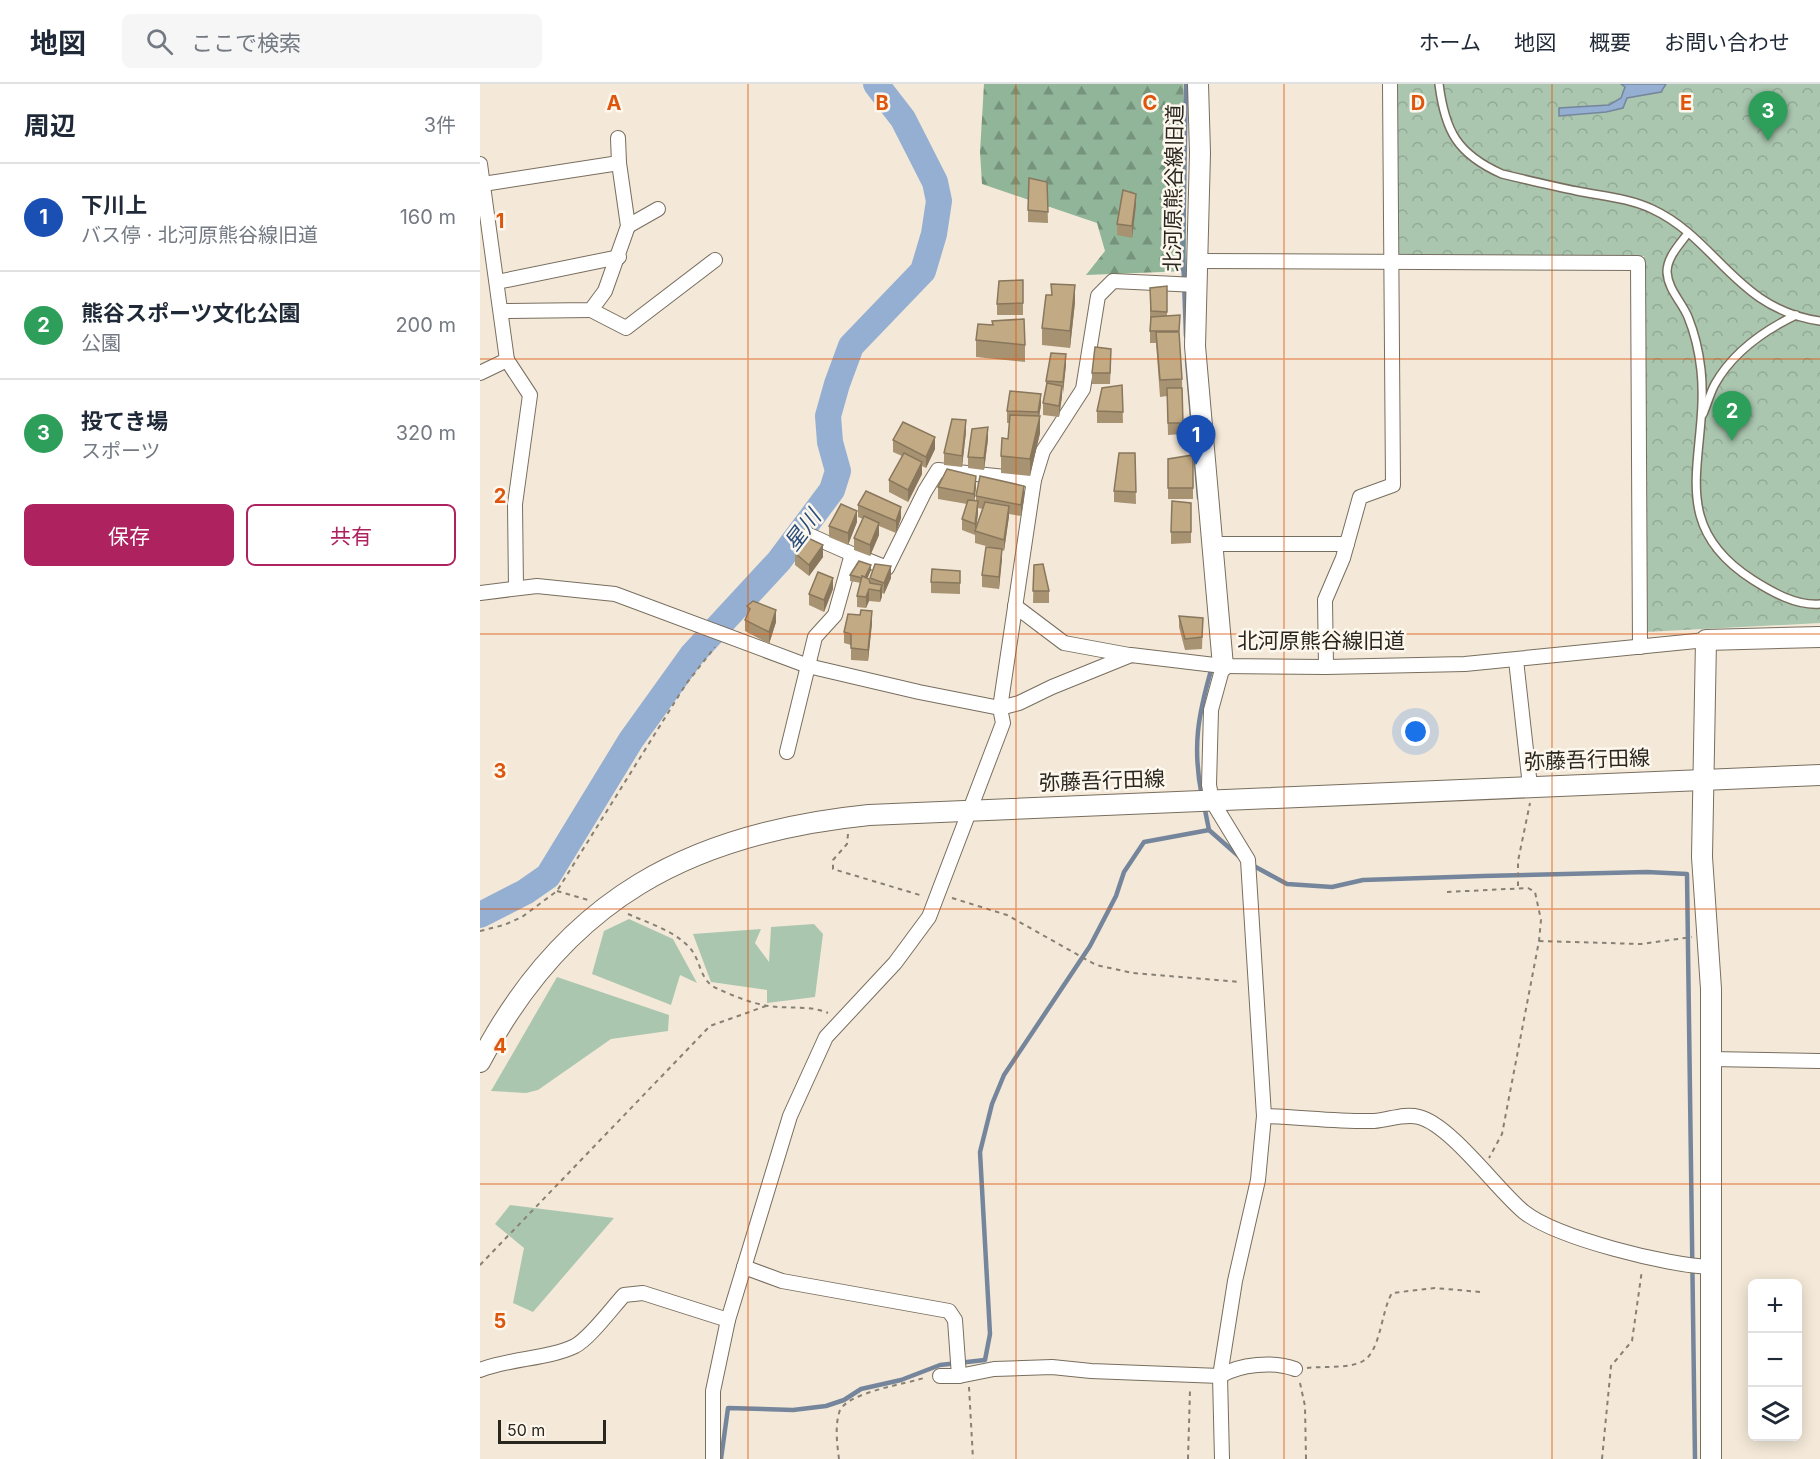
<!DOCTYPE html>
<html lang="ja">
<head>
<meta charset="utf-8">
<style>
	:root { --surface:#fff; --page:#f6f6f7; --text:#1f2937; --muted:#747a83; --line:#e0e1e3; --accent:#ae225f }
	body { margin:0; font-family:Inter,"Noto Sans JP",sans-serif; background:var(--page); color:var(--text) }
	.controls { position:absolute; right:18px; bottom:18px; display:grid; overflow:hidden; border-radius:9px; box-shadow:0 3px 15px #0003 }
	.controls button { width:54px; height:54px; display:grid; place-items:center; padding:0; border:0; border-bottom:2px solid var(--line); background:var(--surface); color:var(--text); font:30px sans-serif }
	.scale { position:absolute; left:18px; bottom:15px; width:108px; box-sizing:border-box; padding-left:6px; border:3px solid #29251f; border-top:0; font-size:16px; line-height:21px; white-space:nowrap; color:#29251f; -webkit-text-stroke:4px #fdf7ed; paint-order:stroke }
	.you { position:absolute; left:936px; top:648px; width:21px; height:21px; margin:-15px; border:4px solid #fff; border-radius:50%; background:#1a73e8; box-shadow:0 0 0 9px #1a73e833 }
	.badge { display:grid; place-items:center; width:39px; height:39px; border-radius:50%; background:var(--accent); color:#fff; font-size:20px; font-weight:700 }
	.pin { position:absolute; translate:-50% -50px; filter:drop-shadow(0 2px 3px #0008) }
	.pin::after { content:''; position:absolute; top:32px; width:21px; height:18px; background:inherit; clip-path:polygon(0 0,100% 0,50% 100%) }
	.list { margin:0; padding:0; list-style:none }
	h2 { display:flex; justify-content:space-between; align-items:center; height:78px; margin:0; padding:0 24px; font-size:26px }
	h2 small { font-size:20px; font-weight:400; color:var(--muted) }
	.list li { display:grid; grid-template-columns:39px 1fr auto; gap:18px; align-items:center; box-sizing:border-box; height:108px; padding:0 24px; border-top:2px solid var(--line) }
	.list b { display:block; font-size:22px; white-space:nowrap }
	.list p { margin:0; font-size:20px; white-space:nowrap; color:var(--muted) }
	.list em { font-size:20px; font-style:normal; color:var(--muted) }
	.actions { display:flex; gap:12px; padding:18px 24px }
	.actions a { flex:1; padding:14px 0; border:2px solid var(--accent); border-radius:9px; text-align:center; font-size:21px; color:var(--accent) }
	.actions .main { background:var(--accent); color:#fff }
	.icon { flex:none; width:33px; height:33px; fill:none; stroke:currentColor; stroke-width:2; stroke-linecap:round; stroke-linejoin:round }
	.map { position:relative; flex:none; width:1340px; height:1375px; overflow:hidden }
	header { display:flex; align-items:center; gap:36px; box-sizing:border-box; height:84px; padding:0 30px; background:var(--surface); border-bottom:2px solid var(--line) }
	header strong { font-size:28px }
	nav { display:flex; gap:33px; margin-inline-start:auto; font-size:21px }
	.search { width:420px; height:54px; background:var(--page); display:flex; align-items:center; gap:15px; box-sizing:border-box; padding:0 21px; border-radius:9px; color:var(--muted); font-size:22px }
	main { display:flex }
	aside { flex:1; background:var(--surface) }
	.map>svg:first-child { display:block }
</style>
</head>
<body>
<header>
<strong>地図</strong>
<div class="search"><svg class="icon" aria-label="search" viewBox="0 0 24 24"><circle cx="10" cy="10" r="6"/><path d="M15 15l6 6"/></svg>ここで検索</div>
<nav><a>ホーム</a><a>地図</a><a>概要</a><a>お問い合わせ</a></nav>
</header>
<main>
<aside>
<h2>周辺<small>3件</small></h2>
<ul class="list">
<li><span class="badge" style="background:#1a4fb4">1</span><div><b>下川上</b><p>バス停 · 北河原熊谷線旧道</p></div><em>160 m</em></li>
<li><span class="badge" style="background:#2e9e5b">2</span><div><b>熊谷スポーツ文化公園</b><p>公園</p></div><em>200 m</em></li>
<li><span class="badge" style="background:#2e9e5b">3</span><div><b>投てき場</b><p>スポーツ</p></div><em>320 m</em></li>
</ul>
<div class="actions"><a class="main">保存</a><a>共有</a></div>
</aside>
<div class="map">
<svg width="1340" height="1375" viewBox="0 0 1340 1375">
	<defs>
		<pattern id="forest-firs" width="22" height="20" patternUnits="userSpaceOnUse" patternTransform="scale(1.5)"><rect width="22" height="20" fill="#90b598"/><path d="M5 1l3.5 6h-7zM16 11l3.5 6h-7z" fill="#76937b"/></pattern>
		<pattern id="park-crowns" width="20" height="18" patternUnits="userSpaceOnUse" patternTransform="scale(1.5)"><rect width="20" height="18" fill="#aac6af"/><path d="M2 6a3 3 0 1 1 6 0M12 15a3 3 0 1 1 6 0" fill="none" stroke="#92aa96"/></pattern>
	</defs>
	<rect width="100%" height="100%" fill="#f4e9d8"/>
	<g fill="#aac6af">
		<path d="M 149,835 L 193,855 L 217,899 L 200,891 L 191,921 L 112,890 L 124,847 Z"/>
		<path d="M 334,840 L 343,850 L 335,913 L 287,919 L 287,906 L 231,898 L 213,850 L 281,845 L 275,859 L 289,878 L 291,843 Z"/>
		<path d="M 77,893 L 189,931 L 188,947 L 131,955 L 58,1006 L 46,1009 L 11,1007 Z"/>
		<path d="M 30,1121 L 134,1134 L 53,1228 L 33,1219 L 44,1164 L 15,1140 Z"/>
	</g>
	<path fill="url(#forest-firs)" d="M 504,0 L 703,0 L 706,69 L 706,187 L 606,191 L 625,167 L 617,139 L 502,100 L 500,68 Z"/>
	<path fill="url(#park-crowns)" d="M 915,0 L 1340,0 L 1340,539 L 1165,548 L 1164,172 L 915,174 Z"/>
	<path fill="#95afd2" stroke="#75869c" stroke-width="1.5" d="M 1141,0 L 1186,0 L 1181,8 L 1147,14 L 1143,24 L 1126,28 L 1079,32 L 1079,24 L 1129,21 L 1141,14 L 1145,3 Z"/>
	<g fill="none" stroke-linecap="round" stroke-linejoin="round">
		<g stroke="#75869c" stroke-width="4.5">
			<path d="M 706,252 L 703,169 L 706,0"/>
			<path d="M 707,276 L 719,414"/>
			<path d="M 722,713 C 712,663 718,631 732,583"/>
			<path d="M 724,721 L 729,746 L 762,775"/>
			<path d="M 772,781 L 807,800 L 852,803 L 883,796 L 1003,792 L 1167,788 L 1207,790 L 1215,1375"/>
			<path d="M 241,1375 L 248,1324 L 313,1326 L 346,1322 L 364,1316 L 381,1305 L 421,1296 L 460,1281 L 505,1276 L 510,1250 L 500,1068 L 512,1020 L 524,991 L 610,862 L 636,812 L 644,788 L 664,758 L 729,746"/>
		</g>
		<path stroke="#95afd2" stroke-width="26" d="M 0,831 L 45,808 L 68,792 L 151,656 L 212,571 L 299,477 L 352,406 L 358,387 L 350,358 L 348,332 L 357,300 L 371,262 L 443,187 L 454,150 L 459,117 L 455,98 L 423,35 L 396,0"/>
		<defs>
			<g id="lane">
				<path d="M 959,0 C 965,47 977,70 1022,90 C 1047,96 1072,102 1097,107 C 1122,112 1149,114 1172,125 C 1237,155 1256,225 1340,237"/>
				<path d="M 1208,149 C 1200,160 1187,173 1187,188 C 1188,206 1202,218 1208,233 C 1215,250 1219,268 1221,286 C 1230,371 1182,438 1273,496 C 1292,508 1316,522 1340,520"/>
				<path d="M 1223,330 C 1227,321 1230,309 1235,300 C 1253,268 1285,246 1316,231"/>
			</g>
			<g id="street">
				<path d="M 0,80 L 27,276 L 0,289"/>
				<path d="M 3,100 L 139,79"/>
				<path d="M 148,142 L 178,125"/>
				<path d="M 717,177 L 1158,179 L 1160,563"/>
				<path d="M 17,198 L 139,173"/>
				<path d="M 111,226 L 146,244 L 235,176"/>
				<path d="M 21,227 L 111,226 L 125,207 L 148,142 L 139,79 L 138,54"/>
				<path d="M 27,276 L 50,311 L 35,420 L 36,504"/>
				<path d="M 329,451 L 372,470"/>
				<path d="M 732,460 L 867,460"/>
				<path d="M 0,509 L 57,502 L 135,510 L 328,582 L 439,608 L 520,624 L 539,619 L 572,603 L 651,571 L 743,582 L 846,583 L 985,580 L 1226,556"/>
				<path d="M 535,522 L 584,559 L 649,571"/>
				<path d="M 1036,576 L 1050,702"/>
				<path d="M 846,583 L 845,516 L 863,474 L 880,413 L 913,401 L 910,0"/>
				<path d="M 307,668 L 335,553 L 355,531 L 372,470 L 407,484 L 445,407 L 458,386 L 554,396"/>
				<path d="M 1230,975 L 1340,977"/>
				<path d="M 784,1032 C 821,1033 858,1038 894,1037 C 909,1036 924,1029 939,1033 C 971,1041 1018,1107 1044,1128 C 1077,1154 1189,1182 1231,1183"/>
				<path d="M 264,1183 L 302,1197 L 469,1227 L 475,1236 L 479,1292"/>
				<path d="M 0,1286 C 31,1274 68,1275 95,1262 C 110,1254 132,1224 144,1211 L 163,1209 L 248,1236"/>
				<path d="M 460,1292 L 479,1292 L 514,1285 L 572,1283 L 611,1287 L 740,1292 C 760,1280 794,1277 815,1285"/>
				<path d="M 233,1375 L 233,1307 L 248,1236 L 310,1032 L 346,953 L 415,879 L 449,833 L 523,639 L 520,624 L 554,396 L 563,367 L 603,305 L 618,212 L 633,197 L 717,201"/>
				<path d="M 742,1375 L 740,1292 L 755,1197 L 778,1096 L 784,1032 L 768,776 L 732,717 L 729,701 L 731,626 L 743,582"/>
			</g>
			<g id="secondary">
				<path d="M 718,0 L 720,69 L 715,262 L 743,582"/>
				<path d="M 0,978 C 85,815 210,749 389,731 L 1340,691"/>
				<path d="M 1231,1375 L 1231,905 L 1222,773 L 1226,556 L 1340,553"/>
			</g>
		</defs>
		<use href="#lane" stroke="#786e5f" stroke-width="10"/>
		<use href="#street" stroke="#786e5f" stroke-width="16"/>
		<use href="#secondary" stroke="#786e5f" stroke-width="22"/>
		<g stroke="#878075" stroke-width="2" stroke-dasharray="4.5 4.5" stroke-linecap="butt">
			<path d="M 368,750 L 367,760 L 353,776 L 353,785 L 443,812"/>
			<path d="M 1038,802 L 1038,777 L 1050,719"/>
			<path d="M 77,807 L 108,816"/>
			<path d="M 967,808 L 1048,804 L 1055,808 L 1061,836 L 1059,857 L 1022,1050 L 1009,1074"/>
			<path d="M 472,814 L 527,831 L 616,881 L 653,889 L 761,898"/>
			<path d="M 148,830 C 168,839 193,846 209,863 C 221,875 219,896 236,904 C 251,911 273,920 289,922 C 309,925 330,921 348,929"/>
			<path d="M 0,847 L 24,841 L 42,833 L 77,807 L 206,600 L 235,563"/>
			<path d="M 1059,857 L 1161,860 L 1212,853"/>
			<path d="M 0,1181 L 230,942 L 286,922"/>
			<path d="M 827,1284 C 843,1282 870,1285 883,1277 C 901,1267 901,1227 912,1209 L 955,1204 L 1001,1208"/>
			<path d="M 820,1299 L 825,1322 L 826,1375"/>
			<path d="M 489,1303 L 493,1375"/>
			<path d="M 359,1375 C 357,1360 355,1343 359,1329 C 364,1308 428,1300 447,1293"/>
			<path d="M 708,1375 L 710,1306"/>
			<path d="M 1122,1375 L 1131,1282 L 1152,1257 L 1162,1186"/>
		</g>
		<use href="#lane" stroke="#fff" stroke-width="7"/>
		<use href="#street" stroke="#fff" stroke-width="14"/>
		<use href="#secondary" stroke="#fff" stroke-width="20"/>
	</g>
	<g fill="#a79272" fill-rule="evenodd">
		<path d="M 567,98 L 568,139 L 548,138 L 548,126 Z"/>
		<path d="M 656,121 L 652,154 L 637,151 L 637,140 Z"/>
		<path d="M 543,196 L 543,231 L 517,231 L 517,220 Z"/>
		<path d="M 687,202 L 687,232 L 699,251 L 702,295 L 703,350 L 688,351 L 687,312 L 680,313 L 676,259 L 670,259 L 670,204 Z"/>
		<path d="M 595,218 L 590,264 L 562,261 L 562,244 Z"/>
		<path d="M 512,237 L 545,261 L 545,278 L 496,273 L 496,256 L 512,241 Z"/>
		<path d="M 631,276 L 630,300 L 612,300 L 612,289 Z"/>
		<path d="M 586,281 L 579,333 L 563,331 L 563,319 L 566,308 L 566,297 Z"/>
		<path d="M 642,301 L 643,339 L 617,339 L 617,327 Z"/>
		<path d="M 561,321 L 559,332 L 560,349 L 550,392 L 521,389 L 521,372 L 528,355 L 530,339 L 527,339 L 527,327 Z"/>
		<path d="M 486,348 L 482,383 L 464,381 L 464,369 Z"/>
		<path d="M 508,355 L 504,386 L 488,384 L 488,373 Z"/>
		<path d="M 413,356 L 455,365 L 446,384 L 442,382 L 442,390 L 428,418 L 409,408 L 409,396 L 422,372 L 413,368 Z"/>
		<path d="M 655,369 L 656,420 L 634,418 L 634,407 Z"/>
		<path d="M 713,371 L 713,415 L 688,415 L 688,375 Z"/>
		<path d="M 458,403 L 496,403 L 494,417 L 496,417 L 496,412 L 544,414 L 541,432 L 529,430 L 524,467 L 522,466 L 519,505 L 502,503 L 502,491 L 513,464 L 495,459 L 495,448 L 495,451 L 482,446 L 482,435 L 487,420 L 458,415 ZM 498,424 L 503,425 L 496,447 L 498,429 Z"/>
		<path d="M 711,419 L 711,459 L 691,460 L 691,448 Z"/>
		<path d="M 378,421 L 421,434 L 416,449 L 399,442 L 399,451 L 390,472 L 374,466 L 374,454 L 383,435 L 378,433 Z"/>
		<path d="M 377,438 L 368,461 L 349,453 L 349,442 Z"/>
		<path d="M 315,469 L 343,473 L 329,492 L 315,481 Z"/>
		<path d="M 554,481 L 569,507 L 569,519 L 553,519 Z"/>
		<path d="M 391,486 L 387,494 L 390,499 L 390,494 L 411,494 L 404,510 L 402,509 L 400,518 L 389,517 L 386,524 L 377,523 L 377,512 L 381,499 L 370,497 L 370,491 Z"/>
		<path d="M 480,487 L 480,510 L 451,509 L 451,498 Z"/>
		<path d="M 353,505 L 344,528 L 329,521 L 329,510 Z"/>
		<path d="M 267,522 L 296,538 L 289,560 L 265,547 L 265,536 L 267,532 Z"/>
		<path d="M 699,532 L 723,534 L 722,565 L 705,566 L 699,543 Z"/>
		<path d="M 392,539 L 388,577 L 371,576 L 371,561 L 364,559 L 364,548 Z"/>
	</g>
	<g fill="#88775c">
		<path d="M 656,110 L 656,121 L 652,154 L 652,142 Z"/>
		<path d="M 595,201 L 595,218 L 590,264 L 590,247 Z"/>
		<path d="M 586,270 L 586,281 L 583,310 L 583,298 Z"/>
		<path d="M 582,302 L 582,313 L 579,333 L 579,322 Z"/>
		<path d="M 561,310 L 561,321 L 558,340 L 558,328 Z"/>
		<path d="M 560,332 L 560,349 L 550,392 L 550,375 Z"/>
		<path d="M 486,336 L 486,348 L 482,383 L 482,372 Z"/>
		<path d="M 508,343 L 508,355 L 504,386 L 504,374 Z"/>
		<path d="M 455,353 L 455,365 L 446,384 L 446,373 Z"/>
		<path d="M 442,378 L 442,390 L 428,418 L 428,406 Z"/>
		<path d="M 496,392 L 496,403 L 494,421 L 494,410 Z"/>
		<path d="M 544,402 L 544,414 L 541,432 L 541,421 Z"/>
		<path d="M 498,417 L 498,429 L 495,451 L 495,440 Z"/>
		<path d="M 529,422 L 529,433 L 524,467 L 524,456 Z"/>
		<path d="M 421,423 L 421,434 L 416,449 L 416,437 Z"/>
		<path d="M 377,427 L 377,438 L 368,461 L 368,449 Z"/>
		<path d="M 399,439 L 399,451 L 390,472 L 390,461 Z"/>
		<path d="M 343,461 L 343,473 L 329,492 L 329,481 Z"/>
		<path d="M 522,465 L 522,476 L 519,505 L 519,493 Z"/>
		<path d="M 391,481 L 391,486 L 385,500 L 385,494 Z"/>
		<path d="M 411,482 L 411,494 L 404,510 L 404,499 Z"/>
		<path d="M 353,494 L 353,505 L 344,528 L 344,516 Z"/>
		<path d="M 402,501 L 402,513 L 400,518 L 400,507 Z"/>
		<path d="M 389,505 L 389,517 L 386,524 L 386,513 Z"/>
		<path d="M 296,526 L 296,538 L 289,560 L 289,548 Z"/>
		<path d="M 392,527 L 392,539 L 388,577 L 388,566 Z"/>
	</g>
	<g fill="#c2aa84" stroke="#88775c" stroke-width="1.5">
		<path d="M 549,94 L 567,98 L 568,128 L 548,126 Z"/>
		<path d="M 643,106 L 656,110 L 652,142 L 637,140 Z"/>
		<path d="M 543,196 L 543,219 L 517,220 L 519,197 Z"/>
		<path d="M 571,200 L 595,201 L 590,247 L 562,244 L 566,211 L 572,211 Z"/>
		<path d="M 687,202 L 687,228 L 671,227 L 670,204 Z"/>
		<path d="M 700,231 L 699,247 L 670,247 L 671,233 Z"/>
		<path d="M 544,235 L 545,261 L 496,256 L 498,240 L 513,241 L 512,237 Z"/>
		<path d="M 676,248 L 699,248 L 702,295 L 680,296 Z"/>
		<path d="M 615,263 L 631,265 L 630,289 L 612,289 Z"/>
		<path d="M 571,269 L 586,270 L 583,298 L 566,297 Z"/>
		<path d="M 567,299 L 582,302 L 579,322 L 563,319 Z"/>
		<path d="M 642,301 L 643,328 L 617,327 L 622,304 Z"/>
		<path d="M 687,304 L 702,304 L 703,339 L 688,339 Z"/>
		<path d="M 530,307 L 561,310 L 558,328 L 527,327 Z"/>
		<path d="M 530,331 L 560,332 L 550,375 L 521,372 L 522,354 L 528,355 Z"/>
		<path d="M 472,335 L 486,336 L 482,372 L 464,369 Z"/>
		<path d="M 423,338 L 455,353 L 446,373 L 413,356 Z"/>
		<path d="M 508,343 L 504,374 L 488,373 L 492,345 Z"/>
		<path d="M 424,369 L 442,378 L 428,406 L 409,396 Z"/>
		<path d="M 639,369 L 655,369 L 656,408 L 634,407 Z"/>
		<path d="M 713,371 L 713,404 L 688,404 L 688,375 Z"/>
		<path d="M 467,385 L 496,392 L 494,410 L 458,403 Z"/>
		<path d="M 500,392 L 544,402 L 541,421 L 496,412 Z"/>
		<path d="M 386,407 L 421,423 L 416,437 L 378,421 Z"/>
		<path d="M 488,416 L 498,417 L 495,440 L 482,435 Z"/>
		<path d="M 692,417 L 711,419 L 711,448 L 691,448 Z"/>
		<path d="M 505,418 L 529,422 L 524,456 L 495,447 Z"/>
		<path d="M 361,420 L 377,427 L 368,449 L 349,442 Z"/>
		<path d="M 384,432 L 399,439 L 390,461 L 374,454 Z"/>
		<path d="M 326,453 L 343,461 L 329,481 L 315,469 Z"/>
		<path d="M 506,463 L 522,465 L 519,493 L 502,491 Z"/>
		<path d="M 379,477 L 391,481 L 385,493 L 382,492 L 382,494 L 370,491 Z"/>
		<path d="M 395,480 L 411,482 L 404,499 L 390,494 Z"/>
		<path d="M 563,480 L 569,507 L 553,507 L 554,481 Z"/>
		<path d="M 452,485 L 480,487 L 480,499 L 451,498 Z"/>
		<path d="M 338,488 L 353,494 L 344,516 L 329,510 Z"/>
		<path d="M 382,492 L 389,495 L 390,499 L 402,501 L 400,507 L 389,505 L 386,513 L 377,512 Z"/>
		<path d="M 273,517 L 296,526 L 289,548 L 265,536 L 270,525 L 267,522 Z"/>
		<path d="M 381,526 L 392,527 L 388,566 L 371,564 L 371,550 L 364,548 L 368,530 L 380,531 Z"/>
		<path d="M 699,532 L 723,534 L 722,553 L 705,555 Z"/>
	</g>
	<path fill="none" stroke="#de560d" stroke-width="1.5" stroke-opacity="0.55" d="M 268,0 L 268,1375M 536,0 L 536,1375M 804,0 L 804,1375M 1072,0 L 1072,1375M 0,275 L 1340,275M 0,550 L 1340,550M 0,825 L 1340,825M 0,1100 L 1340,1100"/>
	<g text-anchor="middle" stroke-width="5" stroke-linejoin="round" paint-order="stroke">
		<g font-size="21" fill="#29251f" stroke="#fdf7ed">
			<text transform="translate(694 104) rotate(-89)" y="7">北河原熊谷線旧道</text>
			<text x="841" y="564">北河原熊谷線旧道</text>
			<text transform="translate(1107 676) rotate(-2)" y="7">弥藤吾行田線</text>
			<text transform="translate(622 697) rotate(-2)" y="7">弥藤吾行田線</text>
		</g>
		<g font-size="22" font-style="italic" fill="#284d7b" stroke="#fdf7ed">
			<text transform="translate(322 446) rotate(-53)" y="8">星川</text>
		</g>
	</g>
	<g font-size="20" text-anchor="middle" font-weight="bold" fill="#de560d" stroke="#fdf7ed" stroke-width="5" stroke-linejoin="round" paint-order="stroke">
		<text x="134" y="26">A</text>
		<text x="402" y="26">B</text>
		<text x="670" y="26">C</text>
		<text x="938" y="26">D</text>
		<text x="1206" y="26">E</text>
		<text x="20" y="144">1</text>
		<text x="20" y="419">2</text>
		<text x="20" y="694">3</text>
		<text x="20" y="969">4</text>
		<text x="20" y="1244">5</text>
	</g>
</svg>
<div class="controls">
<button>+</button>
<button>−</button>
<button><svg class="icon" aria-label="layers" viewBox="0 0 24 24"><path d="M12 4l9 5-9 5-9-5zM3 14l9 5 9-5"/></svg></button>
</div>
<div class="scale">50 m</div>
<div class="you"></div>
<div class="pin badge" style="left:716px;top:381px;background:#1a4fb4">1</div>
<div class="pin badge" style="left:1252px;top:357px;background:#2e9e5b">2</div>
<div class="pin badge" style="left:1288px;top:57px;background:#2e9e5b">3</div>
</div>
</main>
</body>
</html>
